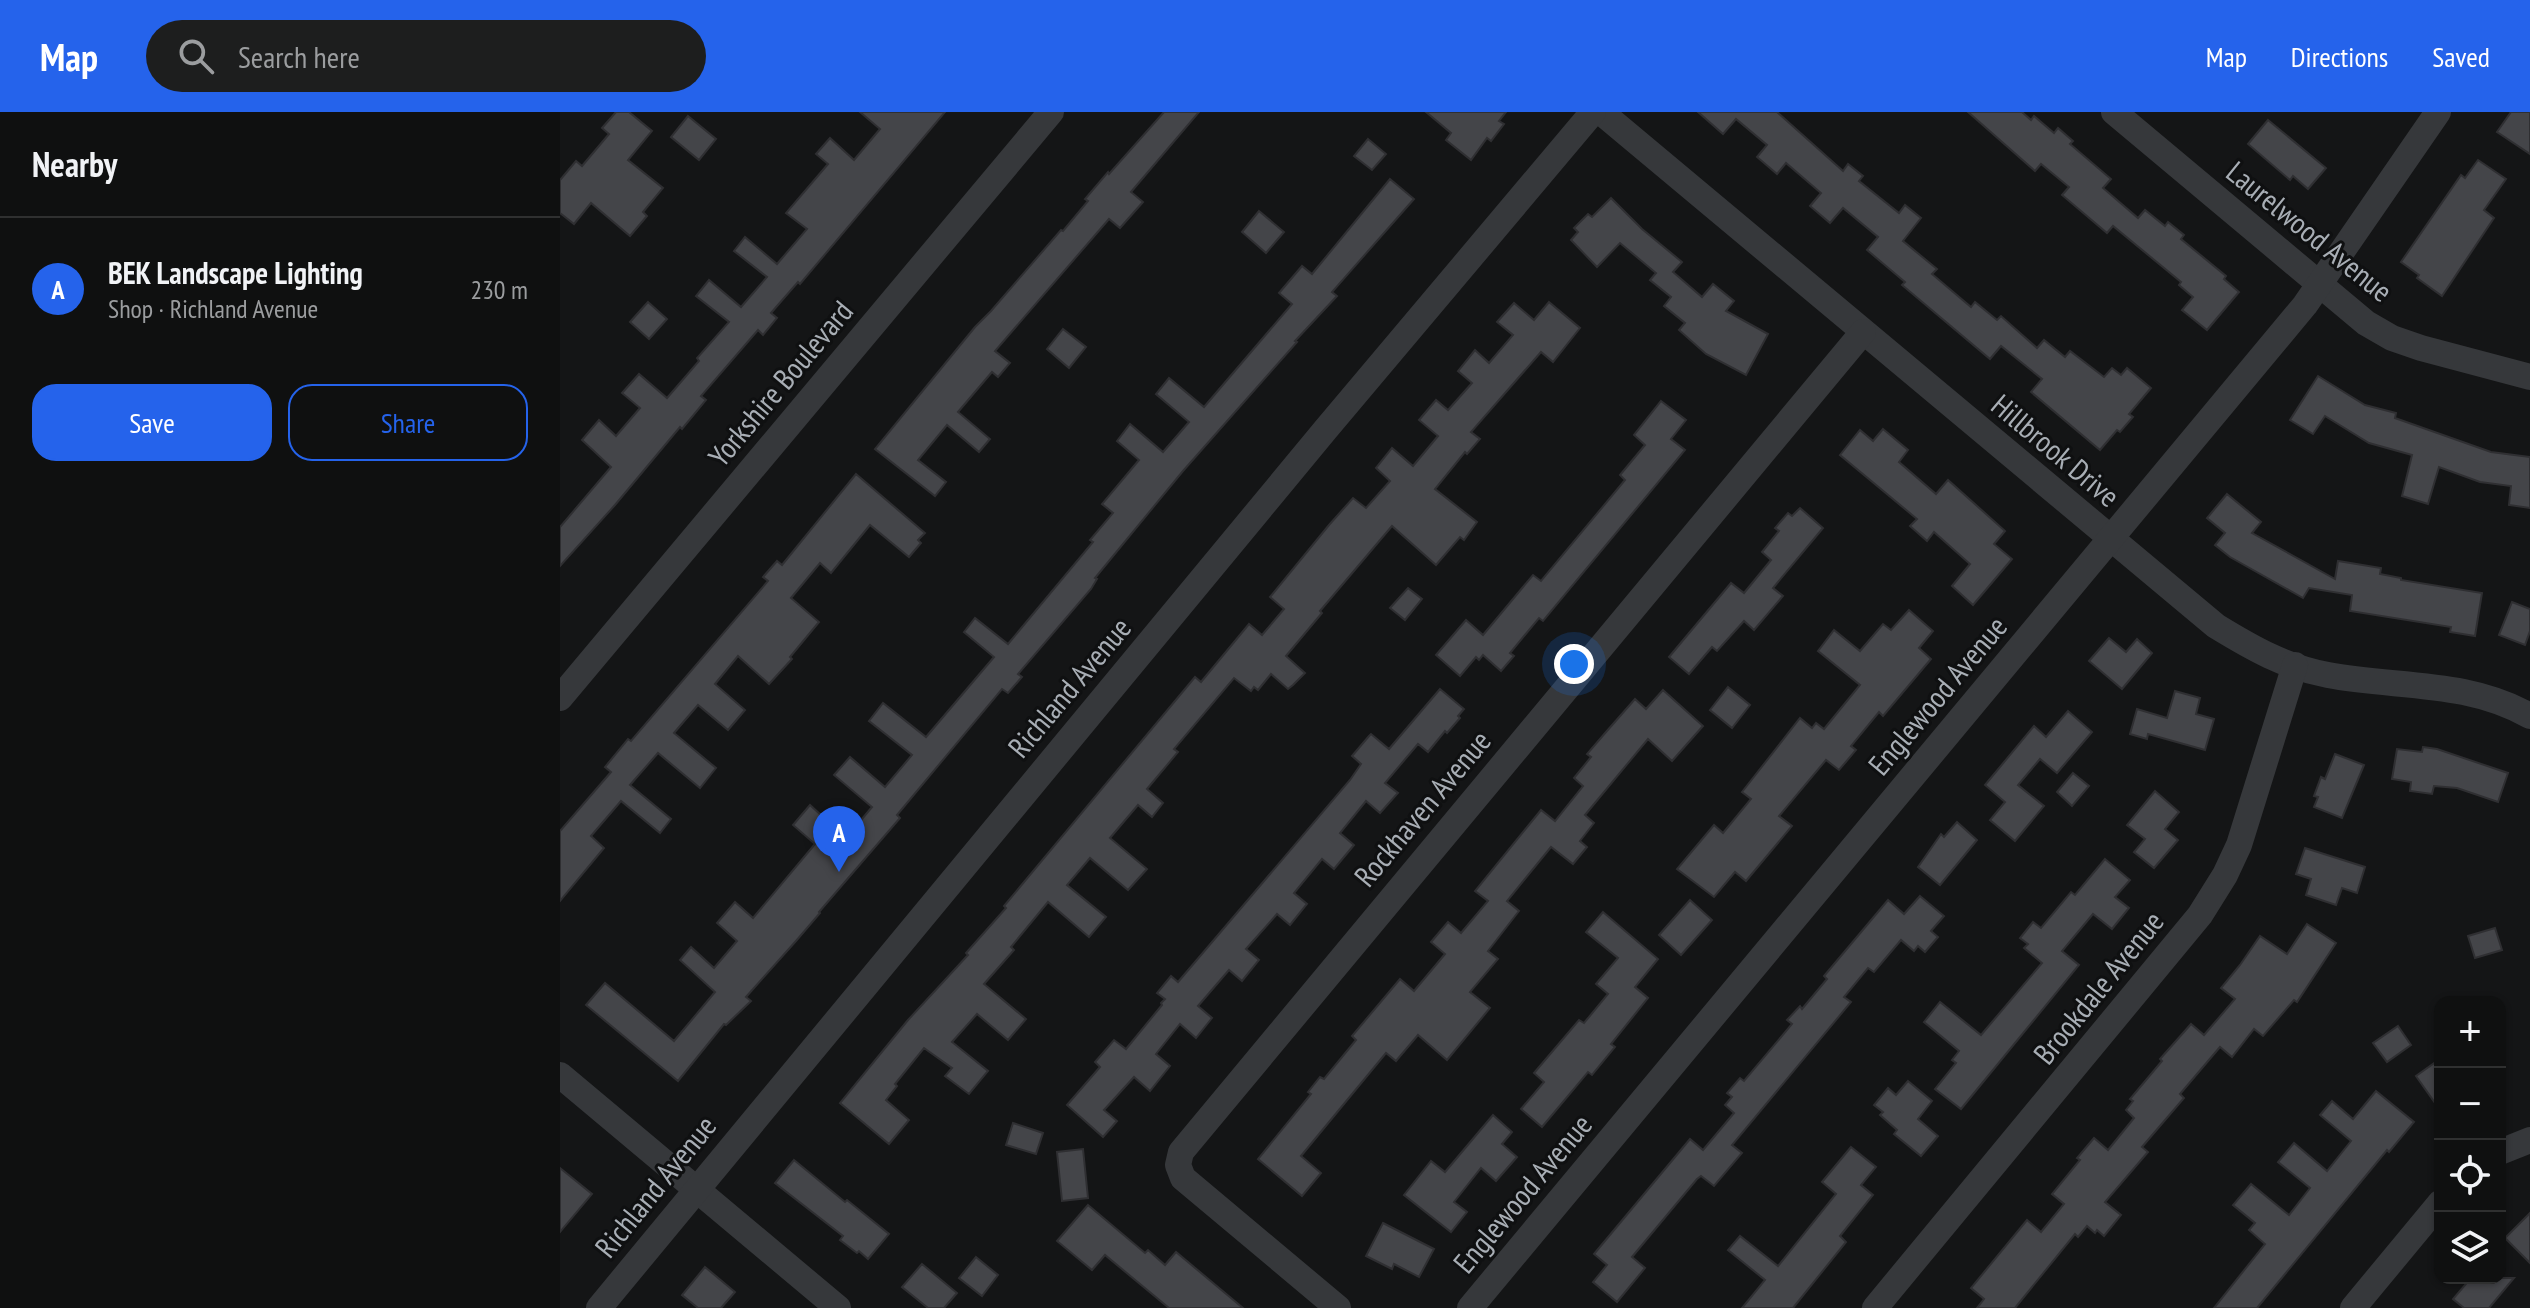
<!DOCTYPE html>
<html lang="en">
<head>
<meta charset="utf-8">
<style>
	:root { --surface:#0f1010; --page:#1d1e1e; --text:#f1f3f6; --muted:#9b9d9f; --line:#2f3030; --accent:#2563eb }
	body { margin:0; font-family:"PT Sans Narrow",sans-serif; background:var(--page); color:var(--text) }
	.controls { position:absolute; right:24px; bottom:24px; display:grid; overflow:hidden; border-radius:16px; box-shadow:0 2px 6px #0004 }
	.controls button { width:72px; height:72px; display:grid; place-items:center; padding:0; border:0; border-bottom:2px solid var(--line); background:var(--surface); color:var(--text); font:40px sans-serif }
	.you { position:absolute; left:1014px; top:552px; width:28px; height:28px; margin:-20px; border:6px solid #fff; border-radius:50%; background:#1a73e8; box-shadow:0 0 0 12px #1a73e833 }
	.badge { display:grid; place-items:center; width:52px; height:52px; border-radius:50%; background:var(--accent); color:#fff; font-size:26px; font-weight:700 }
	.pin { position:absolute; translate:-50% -66px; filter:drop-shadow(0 2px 4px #0008) }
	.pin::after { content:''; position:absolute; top:42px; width:28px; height:24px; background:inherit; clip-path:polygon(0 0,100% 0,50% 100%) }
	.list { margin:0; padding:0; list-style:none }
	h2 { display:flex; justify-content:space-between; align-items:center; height:104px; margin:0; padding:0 32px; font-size:34px }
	h2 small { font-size:26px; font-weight:400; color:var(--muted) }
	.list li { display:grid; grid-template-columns:52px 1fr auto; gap:24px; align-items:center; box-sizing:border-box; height:144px; padding:0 32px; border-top:2px solid var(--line) }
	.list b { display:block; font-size:30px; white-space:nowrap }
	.list p { margin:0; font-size:26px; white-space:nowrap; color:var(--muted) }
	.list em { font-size:26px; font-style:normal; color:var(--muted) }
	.actions { display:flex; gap:16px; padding:24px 32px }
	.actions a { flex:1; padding:18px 0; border:2px solid var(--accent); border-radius:24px; text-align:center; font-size:28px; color:var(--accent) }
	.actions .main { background:var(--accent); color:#fff }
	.icon { flex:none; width:44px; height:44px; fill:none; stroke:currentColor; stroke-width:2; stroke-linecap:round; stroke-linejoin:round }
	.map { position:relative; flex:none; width:1970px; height:1196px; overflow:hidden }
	header { display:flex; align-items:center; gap:48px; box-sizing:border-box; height:112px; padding:0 40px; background:var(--accent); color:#fff }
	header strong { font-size:38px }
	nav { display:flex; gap:44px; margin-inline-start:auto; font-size:28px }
	.search { width:560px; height:72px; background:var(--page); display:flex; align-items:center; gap:20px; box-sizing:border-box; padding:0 28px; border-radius:44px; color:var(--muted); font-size:30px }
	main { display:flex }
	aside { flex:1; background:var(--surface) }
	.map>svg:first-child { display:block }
</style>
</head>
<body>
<header>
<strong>Map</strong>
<div class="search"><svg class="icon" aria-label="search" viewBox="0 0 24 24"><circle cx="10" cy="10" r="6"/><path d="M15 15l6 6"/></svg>Search here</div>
<nav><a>Map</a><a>Directions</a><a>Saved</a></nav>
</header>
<main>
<aside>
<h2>Nearby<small></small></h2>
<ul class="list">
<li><span class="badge">A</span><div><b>BEK Landscape Lighting</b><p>Shop · Richland Avenue</p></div><em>230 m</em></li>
</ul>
<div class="actions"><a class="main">Save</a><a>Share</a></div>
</aside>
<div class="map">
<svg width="1970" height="1196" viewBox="0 0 1970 1196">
	<rect width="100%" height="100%" fill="#141516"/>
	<g fill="#444549" stroke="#2f2f32" stroke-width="2">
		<path d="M 56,0 L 69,0 L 92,19 L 68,48 L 103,76 L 83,100 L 87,104 L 70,124 L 31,91 L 14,112 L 0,101 L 0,68 L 16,49 L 22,54 L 49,22 L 42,16 Z"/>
		<path d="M 300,0 L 385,0 L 240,172 L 238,170 L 211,201 L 217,206 L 203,223 L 198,218 L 141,284 L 146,288 L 122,317 L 120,315 L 55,393 L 0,454 L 0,415 L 51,355 L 22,328 L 39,308 L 56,324 L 80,296 L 62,281 L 79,262 L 107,286 L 139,249 L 137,246 L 169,210 L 136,184 L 149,168 L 181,195 L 207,165 L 174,139 L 185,125 L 217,152 L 247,117 L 226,101 L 268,52 L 256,42 L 270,26 L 294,48 L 320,17 Z"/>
		<path d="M 604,0 L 639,0 L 571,80 L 583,90 L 560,116 L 549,107 L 435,239 L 450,251 L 438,265 L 432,260 L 398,300 L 430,327 L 419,340 L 387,313 L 358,348 L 386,370 L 375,384 L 315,337 L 415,215 L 431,199 L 501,118 L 503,119 L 528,89 L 525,87 L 548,60 L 549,62 Z"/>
		<path d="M 866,0 L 946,0 L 939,9 L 944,12 L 931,29 L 927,26 L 911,48 L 886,28 L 891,21 Z"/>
		<path d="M 1138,0 L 1217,0 L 1283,59 L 1288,52 L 1303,64 L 1299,69 L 1339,101 L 1345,93 L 1361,106 L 1343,129 L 1377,157 L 1372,162 L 1411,195 L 1415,190 L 1437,208 L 1441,204 L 1477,236 L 1484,228 L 1505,245 L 1510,239 L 1544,265 L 1552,256 L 1561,263 L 1567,256 L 1591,276 L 1569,302 L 1573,305 L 1560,320 L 1557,318 L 1540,338 L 1471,280 L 1482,267 L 1441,234 L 1430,247 L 1342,173 L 1345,170 L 1307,138 L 1318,125 L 1283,96 L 1270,111 L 1250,94 L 1261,81 L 1226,51 L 1217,62 L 1197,45 L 1207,33 L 1176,7 L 1163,22 Z"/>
		<path d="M 1408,0 L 1462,0 L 1471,8 L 1474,4 L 1494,21 L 1498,16 L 1513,29 L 1510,32 L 1551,67 L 1543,76 L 1578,106 L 1585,98 L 1605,114 L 1608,110 L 1624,123 L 1621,127 L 1666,164 L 1664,167 L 1679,180 L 1647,218 L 1622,198 L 1633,185 L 1619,173 L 1621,170 L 1553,114 L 1547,121 L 1502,83 L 1509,75 L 1481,52 L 1475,59 Z"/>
		<path d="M 1951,0 L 1970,0 L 1970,42 L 1937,20 Z"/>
		<path d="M 128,4 L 156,27 L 139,48 L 111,25 Z"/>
		<path d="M 1708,8 L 1766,56 L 1748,77 L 1733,64 L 1730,68 L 1688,32 Z"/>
		<path d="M 808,27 L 826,42 L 812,58 L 794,44 Z"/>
		<path d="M 1918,48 L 1946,67 L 1924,98 L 1934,106 L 1882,184 L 1857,166 L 1859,163 L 1841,150 L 1901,63 L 1905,66 Z"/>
		<path d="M 830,67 L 854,87 L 772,180 L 777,184 L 735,229 L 737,230 L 623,359 L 535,466 L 537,467 L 531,477 L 458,562 L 462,565 L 448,581 L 442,577 L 337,703 L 340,706 L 259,800 L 260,801 L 236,829 L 186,885 L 191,889 L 166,913 L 164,912 L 118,969 L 26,893 L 45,871 L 114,929 L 155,880 L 120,848 L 131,835 L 154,856 L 177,829 L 157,811 L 175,790 L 193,806 L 255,732 L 233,713 L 250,693 L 286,726 L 312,695 L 274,663 L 290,645 L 325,675 L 352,643 L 309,609 L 323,591 L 366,625 L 434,545 L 404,520 L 415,506 L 448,532 L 533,430 L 530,428 L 553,401 L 542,392 L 579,348 L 557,329 L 570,312 L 603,340 L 629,310 L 596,282 L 609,266 L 644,295 L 732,192 L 719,181 L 742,154 L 752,162 Z"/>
		<path d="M 1051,86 L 1082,117 L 1122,150 L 1113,160 L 1142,185 L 1153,172 L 1174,189 L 1166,199 L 1208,222 L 1186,263 L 1146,242 L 1119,218 L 1125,211 L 1104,194 L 1111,185 L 1090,168 L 1096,161 L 1060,131 L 1037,155 L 1011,128 L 1018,120 L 1014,116 L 1028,102 L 1032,105 Z"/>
		<path d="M 699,99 L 724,120 L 706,141 L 682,120 Z"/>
		<path d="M 88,190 L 107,207 L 89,227 L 70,210 Z"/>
		<path d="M 989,190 L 1020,216 L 993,250 L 981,240 L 911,320 L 920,327 L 907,342 L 905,340 L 875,377 L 917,410 L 904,428 L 900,425 L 876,453 L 832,414 L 760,499 L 762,501 L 726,544 L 745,561 L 733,573 L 728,577 L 711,562 L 698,578 L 694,575 L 691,579 L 674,566 L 614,637 L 618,640 L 587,677 L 603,691 L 592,705 L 578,693 L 550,726 L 587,757 L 568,778 L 530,746 L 507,773 L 546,805 L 529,825 L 488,790 L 451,835 L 454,838 L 424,872 L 466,907 L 448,928 L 417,902 L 392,930 L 428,959 L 409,982 L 385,964 L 392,956 L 364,936 L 335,972 L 337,974 L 326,988 L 349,1008 L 329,1032 L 280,991 L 348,908 L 408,843 L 406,841 L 446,796 L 444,794 L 635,565 L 641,570 L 689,512 L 702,523 L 724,497 L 710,485 L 769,413 L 793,386 L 806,396 L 830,369 L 816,356 L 832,336 L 853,354 L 878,324 L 859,308 L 876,288 L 888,298 L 912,271 L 898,259 L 915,238 L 929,251 L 953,223 L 937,210 L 954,191 L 974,208 Z"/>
		<path d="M 503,217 L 526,235 L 509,256 L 487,237 Z"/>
		<path d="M 1758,264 L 1805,293 L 1836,301 L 1835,306 L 1931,340 L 1970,345 L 1970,396 L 1949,393 L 1951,374 L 1920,370 L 1879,355 L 1868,392 L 1842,384 L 1852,343 L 1809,331 L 1765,304 L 1753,322 L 1730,308 Z"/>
		<path d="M 1101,289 L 1126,308 L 1111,327 L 1125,338 L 983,509 L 979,506 L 950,541 L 954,544 L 941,559 L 923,543 L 919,548 L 916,545 L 900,564 L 876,543 L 906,508 L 923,523 L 973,463 L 981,469 L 1065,368 L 1060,363 L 1085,333 L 1074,323 Z"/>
		<path d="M 1323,317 L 1348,338 L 1339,350 L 1376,382 L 1388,368 L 1445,419 L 1434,432 L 1452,447 L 1413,493 L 1392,474 L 1410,452 L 1374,420 L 1367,429 L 1350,414 L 1357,407 L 1280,343 L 1300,318 L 1313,329 Z"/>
		<path d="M 296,362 L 365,421 L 358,428 L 361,431 L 349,445 L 310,413 L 271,461 L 260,451 L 231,486 L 259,510 L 230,545 L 232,547 L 209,572 L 178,544 L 155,572 L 185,598 L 168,618 L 138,593 L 114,621 L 156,656 L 140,676 L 98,641 L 70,673 L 111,707 L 100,721 L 61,689 L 31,724 L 44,736 L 0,789 L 0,719 L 51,660 L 45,655 L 68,627 L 71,629 L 208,469 L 203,465 L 217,449 L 222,453 Z"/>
		<path d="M 1667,382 L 1701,410 L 1692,421 L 1775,467 L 1778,449 L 1821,456 L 1820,462 L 1841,466 L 1841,468 L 1922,481 L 1915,524 L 1890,520 L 1891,515 L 1790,499 L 1792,483 L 1749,476 L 1743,486 L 1670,445 L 1655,433 L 1665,421 L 1647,406 Z"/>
		<path d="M 1240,396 L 1263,416 L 1213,476 L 1223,484 L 1194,518 L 1184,509 L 1157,539 L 1152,535 L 1129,562 L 1109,545 L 1171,471 L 1184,481 L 1211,448 L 1202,440 L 1219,419 L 1215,416 L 1228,401 L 1232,404 Z"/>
		<path d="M 848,476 L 862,487 L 845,508 L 830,496 Z"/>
		<path d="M 1952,490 L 1970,497 L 1970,519 L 1965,533 L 1939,523 Z"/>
		<path d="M 1349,498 L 1373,519 L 1359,536 L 1371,547 L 1323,604 L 1319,600 L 1291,634 L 1296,638 L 1279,658 L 1266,648 L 1219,704 L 1232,714 L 1186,769 L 1175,760 L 1154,785 L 1117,757 L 1154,713 L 1163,721 L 1191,687 L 1182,680 L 1240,606 L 1252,616 L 1256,611 L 1264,617 L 1300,573 L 1258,539 L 1274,518 L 1300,539 L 1323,512 L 1331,518 Z"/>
		<path d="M 1549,526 L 1566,540 L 1577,527 L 1592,541 L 1562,577 L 1529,549 Z"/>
		<path d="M 1168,575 L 1190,593 L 1172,616 L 1150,598 Z"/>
		<path d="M 880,577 L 904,597 L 898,604 L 900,606 L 887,621 L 885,619 L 868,640 L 858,632 L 825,671 L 838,681 L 820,701 L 806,689 L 780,721 L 794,733 L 774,757 L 762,747 L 734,781 L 747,792 L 730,813 L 717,802 L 686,837 L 699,848 L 682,869 L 669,858 L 638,894 L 652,906 L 636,926 L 620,912 L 596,942 L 610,954 L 590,979 L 574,965 L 544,998 L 557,1009 L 543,1025 L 507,993 L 540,955 L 535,950 L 554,928 L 566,937 L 602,893 L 601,891 L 605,887 L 597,881 L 611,864 L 618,870 L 790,668 L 801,652 L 792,644 L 809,624 L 811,622 L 829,637 Z"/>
		<path d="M 1103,578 L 1143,614 L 1112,649 L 1088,627 L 1025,703 L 1034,711 L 1020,729 L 1027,735 L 1013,752 L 991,735 L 947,789 L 959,799 L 928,839 L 938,847 L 910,880 L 930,896 L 887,948 L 858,923 L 836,949 L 826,941 L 741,1044 L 761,1061 L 742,1084 L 698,1047 L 751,982 L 748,980 L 760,965 L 764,967 L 796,928 L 792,924 L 840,867 L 854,879 L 885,842 L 871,830 L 888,810 L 901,821 L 928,789 L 915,779 L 981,698 L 995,709 L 1023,674 L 1014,666 L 1031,645 L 1027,642 L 1046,620 L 1075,587 L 1086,597 Z"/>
		<path d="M 1615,579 L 1640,586 L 1636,602 L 1654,607 L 1645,638 L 1588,622 L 1587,627 L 1570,622 L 1577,597 L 1607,606 Z"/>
		<path d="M 1508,599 L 1532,620 L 1497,661 L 1480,647 L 1458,673 L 1484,694 L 1455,729 L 1430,708 L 1445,690 L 1425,673 L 1474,614 L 1486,625 Z"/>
		<path d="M 1863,635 L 1877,637 L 1948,661 L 1938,690 L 1897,676 L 1874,674 L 1872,682 L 1850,679 L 1851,670 L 1832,667 L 1837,637 L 1862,640 Z"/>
		<path d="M 1775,642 L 1804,653 L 1782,706 L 1754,695 L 1758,685 L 1754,684 L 1761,665 L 1765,667 Z"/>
		<path d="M 1513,661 L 1529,674 L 1512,694 L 1497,680 Z"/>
		<path d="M 1595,679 L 1619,700 L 1605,717 L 1618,728 L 1594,756 L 1574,740 L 1585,727 L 1567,713 Z"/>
		<path d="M 1397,710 L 1417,728 L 1380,773 L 1358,755 L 1381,722 L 1384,725 Z"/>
		<path d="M 1745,736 L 1805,755 L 1797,781 L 1782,776 L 1776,793 L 1746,783 L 1751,767 L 1736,762 Z"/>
		<path d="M 1545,747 L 1570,768 L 1555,785 L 1569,796 L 1552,817 L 1533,802 L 1502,839 L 1519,853 L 1401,997 L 1375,977 L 1396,951 L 1392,948 L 1399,939 L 1364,910 L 1380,890 L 1421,923 L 1482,851 L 1464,836 L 1468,832 L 1460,826 L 1473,810 L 1481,816 L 1511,780 L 1515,783 Z"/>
		<path d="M 1360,784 L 1384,804 L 1371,819 L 1378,825 L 1365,840 L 1358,834 L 1354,839 L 1341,828 L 1314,860 L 1308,856 L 1284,885 L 1291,890 L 1172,1033 L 1182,1041 L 1154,1074 L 1141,1064 L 1137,1067 L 1072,1145 L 1085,1156 L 1057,1190 L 1033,1170 L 1047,1153 L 1034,1142 L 1130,1027 L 1143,1038 L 1174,1001 L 1165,993 L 1172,985 L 1167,981 L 1180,966 L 1184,969 L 1232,912 L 1227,908 L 1240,894 L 1242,897 L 1267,867 L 1264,864 L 1328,788 L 1344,802 Z"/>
		<path d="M 1130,788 L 1152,808 L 1121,843 L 1099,823 Z"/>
		<path d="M 1043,800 L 1098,847 L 1075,875 L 1088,886 L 1051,932 L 1055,935 L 1032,963 L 1028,960 L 982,1015 L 961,997 L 984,970 L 974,961 L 1019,908 L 1024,911 L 1048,882 L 1036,872 L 1058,846 L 1026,820 Z"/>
		<path d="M 1747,812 L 1776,831 L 1737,890 L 1734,888 L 1703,924 L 1694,917 L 1672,945 L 1660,935 L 1620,982 L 1624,986 L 1582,1035 L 1588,1040 L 1545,1090 L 1561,1103 L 1544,1124 L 1537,1118 L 1535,1121 L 1527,1114 L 1518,1125 L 1515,1122 L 1455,1196 L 1417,1196 L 1424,1187 L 1411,1176 L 1467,1108 L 1481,1120 L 1504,1092 L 1492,1082 L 1520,1048 L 1517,1046 L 1534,1026 L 1548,1038 L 1574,1006 L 1566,998 L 1573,989 L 1570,987 L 1602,949 L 1600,947 L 1631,912 L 1644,923 L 1675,887 L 1661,876 L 1680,853 L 1700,824 L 1727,842 Z"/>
		<path d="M 1935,816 L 1942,838 L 1915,846 L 1908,824 Z"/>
		<path d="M 1838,914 L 1851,933 L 1827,950 L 1813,931 Z"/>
		<path d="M 1880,947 L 1880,998 L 1856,964 Z"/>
		<path d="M 1348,969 L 1372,989 L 1358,1007 L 1378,1024 L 1361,1044 L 1334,1022 L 1337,1018 L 1320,1003 L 1323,1000 L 1314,993 L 1328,976 L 1336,983 Z"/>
		<path d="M 1816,979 L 1854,1010 L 1829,1040 L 1827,1038 L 1697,1196 L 1654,1196 L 1705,1132 L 1689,1118 L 1695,1111 L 1673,1093 L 1691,1072 L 1729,1103 L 1750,1076 L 1718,1050 L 1734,1031 L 1767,1059 L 1791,1029 L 1760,1003 L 1772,989 L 1793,1007 Z"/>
		<path d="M 933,1003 L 952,1020 L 942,1032 L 957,1045 L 936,1069 L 921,1056 L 894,1090 L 907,1100 L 891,1120 L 844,1083 L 871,1049 L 885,1060 Z"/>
		<path d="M 453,1011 L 483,1021 L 476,1042 L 446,1033 Z"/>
		<path d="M 1291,1035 L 1316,1055 L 1301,1073 L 1313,1083 L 1280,1124 L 1286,1130 L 1233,1196 L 1182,1196 L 1205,1168 L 1168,1138 L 1180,1124 L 1218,1154 L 1276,1082 L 1262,1070 Z"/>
		<path d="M 523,1037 L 528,1086 L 502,1089 L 497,1040 Z"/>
		<path d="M 234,1048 L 285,1090 L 287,1088 L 329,1122 L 308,1147 L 299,1139 L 297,1141 L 280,1128 L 283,1124 L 215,1071 Z"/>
		<path d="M 0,1056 L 32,1082 L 0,1120 Z"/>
		<path d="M 528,1093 L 585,1141 L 588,1138 L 605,1153 L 616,1140 L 683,1196 L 609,1196 L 545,1143 L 532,1158 L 497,1129 Z"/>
		<path d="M 1970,1101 L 1970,1151 L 1945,1126 Z"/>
		<path d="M 823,1111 L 874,1137 L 859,1165 L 834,1152 L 832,1157 L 806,1144 Z"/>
		<path d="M 416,1145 L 438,1163 L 422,1184 L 399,1166 Z"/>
		<path d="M 362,1152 L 397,1181 L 384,1196 L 368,1196 L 342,1175 Z"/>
		<path d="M 145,1155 L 175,1180 L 161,1196 L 138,1196 L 122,1183 Z"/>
		<path d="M 1911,1166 L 1954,1166 L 1929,1196 L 1904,1196 L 1893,1187 Z"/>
	</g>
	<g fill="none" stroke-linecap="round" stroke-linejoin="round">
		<g stroke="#36383b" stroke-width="26">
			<path d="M 1041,0 L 1656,514 C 1692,536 1725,555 1768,563 C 1836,576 1907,568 1970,604"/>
			<path d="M 1554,0 L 1806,211 L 1832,226 L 1861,236 L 1970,265"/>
			<path d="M 0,586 L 491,0"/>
			<path d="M 0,963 L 278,1196"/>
			<path d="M 1940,1040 L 1970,1028"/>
			<path d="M 39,1196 L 766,317 L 1033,0"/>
			<path d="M 778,1196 L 623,1066 L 618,1053 L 621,1040 L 1303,220"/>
			<path d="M 910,1196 L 1745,193 L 1878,0"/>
			<path d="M 1315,1196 L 1640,803 L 1665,763 L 1679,733 L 1735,553"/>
			<path d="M 1793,1196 L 1880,1091"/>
		</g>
	</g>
	<g text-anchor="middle" stroke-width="6" stroke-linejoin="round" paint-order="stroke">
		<g font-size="30" fill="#a8aeb5" stroke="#0f1011">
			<text transform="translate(1749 120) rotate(39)" y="10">Laurelwood Avenue</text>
			<text transform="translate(221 272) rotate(-50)" y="10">Yorkshire Boulevard</text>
			<text transform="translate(1495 339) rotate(40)" y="10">Hillbrook Drive</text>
			<text transform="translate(510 576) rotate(-50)" y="10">Richland Avenue</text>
			<text transform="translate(1378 584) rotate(-50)" y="10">Englewood Avenue</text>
			<text transform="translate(863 697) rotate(-50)" y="10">Rockhaven Avenue</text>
			<text transform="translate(1539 876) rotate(-51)" y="10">Brookdale Avenue</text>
			<text transform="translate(96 1075) rotate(-51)" y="10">Richland Avenue</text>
			<text transform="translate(963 1082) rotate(-50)" y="10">Englewood Avenue</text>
		</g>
	</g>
</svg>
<div class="controls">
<button>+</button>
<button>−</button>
<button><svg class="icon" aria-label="locate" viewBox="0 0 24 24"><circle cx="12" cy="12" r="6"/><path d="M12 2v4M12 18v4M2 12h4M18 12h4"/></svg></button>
<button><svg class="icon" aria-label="layers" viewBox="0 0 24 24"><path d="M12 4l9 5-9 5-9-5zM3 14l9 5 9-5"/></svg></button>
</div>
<div class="you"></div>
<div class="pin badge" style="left:279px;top:760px">A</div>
</div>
</main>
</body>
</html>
